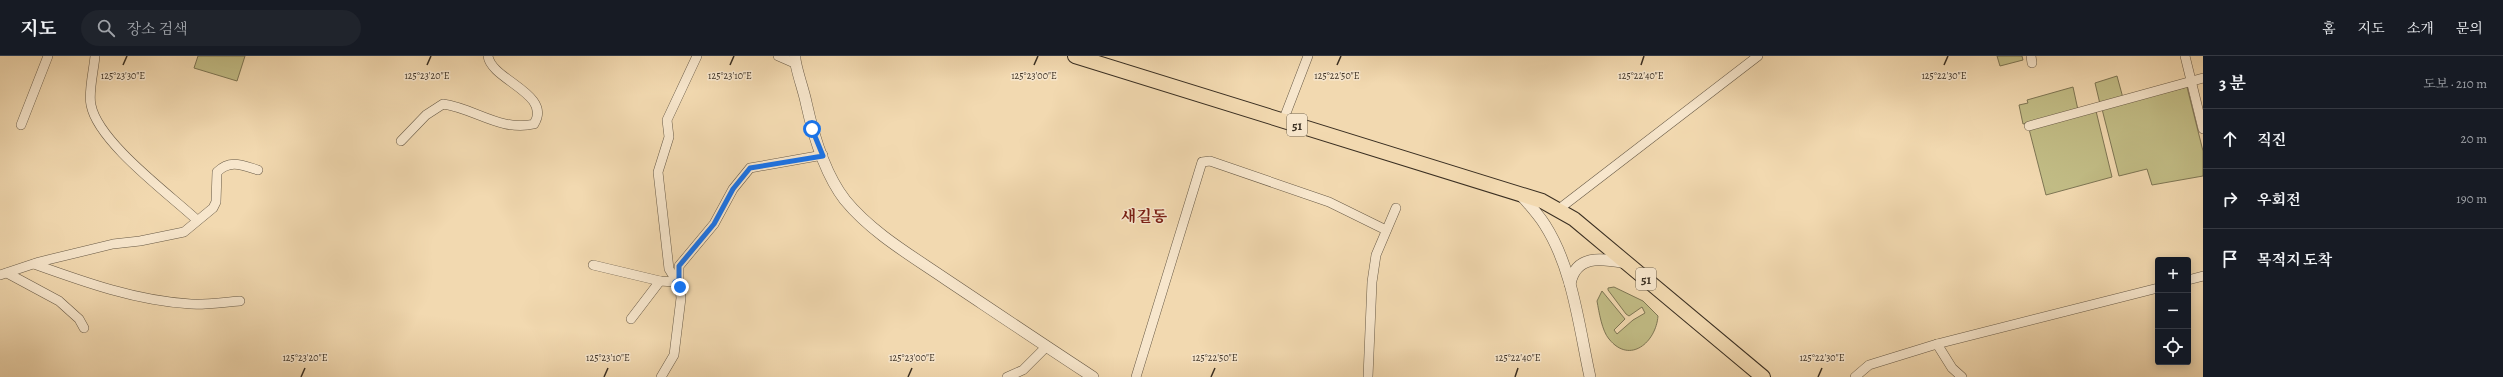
<!DOCTYPE html>
<html lang="ko">
<head>
<meta charset="utf-8">
<style>
	:root { --surface:#171b24; --page:#20242c; --text:#f1f3f6; --muted:#9ea1a6; --line:#363941 }
	body { margin:0; font-family:Alegreya,"Noto Serif KR",serif; background:var(--page); color:var(--text) }
	.controls { position:absolute; right:12px; bottom:12px; display:grid; overflow:hidden; border-radius:4px; box-shadow:0 2px 10px #0003 }
	.controls button { width:36px; height:36px; display:grid; place-items:center; padding:0; border:0; border-bottom:1px solid var(--line); background:var(--surface); color:var(--text); font:20px sans-serif }
	.stop { position:absolute; width:12px; height:12px; margin:-9px; border:3px solid #1a73e8; border-radius:50%; background:#fff }
	.stop.end { background:#1a73e8; border-color:#fff; box-shadow:0 1px 4px #0008 }
	.list { margin:0; padding:0; list-style:none }
	h2 { display:flex; justify-content:space-between; align-items:center; height:52px; margin:0; padding:0 16px; font-size:17px }
	h2 small { font-size:13px; font-weight:400; color:var(--muted) }
	.list li { display:grid; grid-template-columns:26px 1fr auto; gap:12px; align-items:center; box-sizing:border-box; height:60px; padding:0 16px; border-top:1px solid var(--line) }
	.list b { display:block; font-size:15px; white-space:nowrap }
	.list em { font-size:13px; font-style:normal; color:var(--muted) }
	.icon { flex:none; width:22px; height:22px; fill:none; stroke:currentColor; stroke-width:2; stroke-linecap:round; stroke-linejoin:round }
	.map { position:relative; flex:none; width:2203px; height:321px; overflow:hidden }
	header { display:flex; align-items:center; gap:24px; box-sizing:border-box; height:56px; padding:0 20px; background:var(--surface); border-bottom:1px solid var(--line) }
	header strong { font-size:19px }
	nav { display:flex; gap:22px; margin-inline-start:auto; font-size:14px }
	.search { width:280px; height:36px; background:var(--page); display:flex; align-items:center; gap:10px; box-sizing:border-box; padding:0 14px; border-radius:22px; color:var(--muted); font-size:15px }
	main { display:flex }
	aside { flex:1; background:var(--surface) }
	.map>svg:first-child { display:block }
</style>
</head>
<body>
<header>
<strong>지도</strong>
<div class="search"><svg class="icon" aria-label="search" viewBox="0 0 24 24"><circle cx="10" cy="10" r="6"/><path d="M15 15l6 6"/></svg>장소 검색</div>
<nav><a>홈</a><a>지도</a><a>소개</a><a>문의</a></nav>
</header>
<main>
<div class="map">
<svg width="2203" height="321" viewBox="0 0 2203 321">
	<rect width="100%" height="100%" fill="#f2d9b0"/>
	<filter id="stains"><feTurbulence type="fractalNoise" baseFrequency=".005" numOctaves="4"/><feColorMatrix values="0 0 0 0 .2 0 0 0 0 .09 0 0 0 0 .02 0 0 0 .5 -.17"/></filter>
	<radialGradient id="worn" r=".72"><stop offset=".6" stop-color="#630" stop-opacity="0"/><stop offset="1" stop-color="#630" stop-opacity=".3"/></radialGradient>
	<g fill="#c2bd86" stroke="#7e7654">
		<path d="M 198,0 L 245,0 L 237,25 L 194,12 Z"/>
		<path d="M 1997,0 L 2022,0 L 2023,4 L 2000,10 Z"/>
		<path d="M 2117,20 L 2123,42 L 2100,48 L 2095,27 Z"/>
		<path d="M 2073,31 L 2078,54 L 2023,68 L 2019,49 L 2028,47 L 2027,44 Z"/>
		<path d="M 2187,31 L 2203,95 L 2203,120 L 2152,129 L 2147,113 L 2119,120 L 2102,53 Z"/>
		<path d="M 2096,55 L 2112,121 L 2046,139 L 2029,73 Z"/>
		<path d="M 1614,231 L 1643,245 L 1658,260 C 1656,286 1630,309 1609,283 C 1602,275 1599,256 1597,245 L 1602,235 L 1625,263 L 1614,274 L 1617,278 L 1633,264 L 1645,257 L 1642,251 L 1629,260 L 1626,258 L 1608,234 L 1608,232 Z"/>
	</g>
	<g fill="none" stroke-linecap="round" stroke-linejoin="round">
		<defs>
			<g id="minor">
				<path d="M 95,0 C 94,13 88,37 91,49 C 98,86 169,138 197,164"/>
				<path d="M 778,0 L 794,7"/>
				<path d="M 2031,0 L 2032,7"/>
				<path d="M 2185,0 L 2203,73"/>
				<path d="M 1283,65 L 1308,0"/>
				<path d="M 21,69 L 48,0"/>
				<path d="M 2029,70 L 2203,22"/>
				<path d="M 401,85 L 426,59 L 443,48 C 474,52 501,76 534,68 C 553,38 491,24 488,0"/>
				<path d="M 1559,153 L 1758,0"/>
				<path d="M 34,208 C 84,226 137,245 191,248 C 207,249 224,246 240,245"/>
				<path d="M 593,209 L 660,225"/>
				<path d="M 7,217 L 59,245 L 79,263 L 84,272"/>
				<path d="M 0,219 L 39,206 L 113,188 L 140,185 L 184,176 L 213,152 L 216,146 L 217,116 C 230,103 242,109 258,114"/>
				<path d="M 2188,224 L 2203,220"/>
				<path d="M 631,263 L 660,225 L 675,226 L 679,223 L 679,210 L 714,168 L 733,133 L 750,112 L 823,99"/>
				<path d="M 1937,288 L 1952,312 L 1962,321"/>
				<path d="M 661,321 L 674,299 L 681,242 L 680,231 L 669,213 L 658,116 L 669,81 L 667,64 L 697,0"/>
				<path d="M 1007,321 L 1023,314 L 1046,291"/>
				<path d="M 1136,321 L 1202,106 L 1210,105 L 1329,146 L 1386,174"/>
				<path d="M 1368,321 L 1372,226 L 1376,199 L 1396,152"/>
				<path d="M 1855,321 L 1869,309 L 1937,288 L 2158,232"/>
			</g>
			<g id="tertiary">
				<path d="M 795,0 C 794,8 804,35 806,46 C 813,78 824,117 845,144 C 872,177 912,200 947,224 C 995,256 1044,289 1093,321"/>
				<path d="M 1520,138 C 1529,148 1538,158 1545,169 C 1573,213 1579,271 1590,321"/>
				<path d="M 1570,228 C 1576,197 1603,203 1627,207"/>
			</g>
			<path id="primary" d="M 1075,0 L 1542,145 L 1574,163 L 1763,321"/>
		</defs>
		<use href="#minor" stroke="#685a46" stroke-width="10"/>
		<use href="#tertiary" stroke="#685a46" stroke-width="12"/>
		<use href="#primary" stroke="#3a2f22" stroke-width="16"/>
		<use href="#minor" stroke="#f7e6cc" stroke-width="9"/>
		<use href="#tertiary" stroke="#f7e6cc" stroke-width="11"/>
		<use href="#primary" stroke="#f2d9b0" stroke-width="14"/>
	</g>
	<g fill="none" stroke-linecap="round" stroke-linejoin="round">
		<path stroke="#1a73e8" stroke-width="5" d="M 680,231 L 675,226 L 679,224 L 679,210 L 714,168 L 733,133 L 750,112 L 823,100 L 812,73"/>
	</g>
	<path fill="none" stroke="#3a2f22" stroke-width="1.5" d="M 123,9 L 127,0M 427,9 L 431,0M 730,9 L 734,0M 1034,9 L 1038,0M 1337,9 L 1341,0M 1641,9 L 1644,0M 1944,9 L 1948,0M 301,321 L 305,312M 604,321 L 608,312M 908,321 L 912,312M 1211,321 L 1215,312M 1515,321 L 1518,312M 1818,321 L 1822,312"/>
	<g text-anchor="middle" stroke-width="3" stroke-linejoin="round" paint-order="stroke">
		<g fill="#f7e6cc" stroke="#736655" stroke-width="1">
			<rect x="1287" y="58" width="20" height="22" rx="3"/>
			<rect x="1636" y="212" width="20" height="22" rx="3"/>
		</g>
		<g font-size="13" font-weight="bold" fill="#3a2f22">
			<text x="1297" y="74">51</text>
			<text x="1646" y="228">51</text>
		</g>
		<g font-size="16" font-weight="bold" fill="#7a1f14" stroke="#f7e6cc">
			<text x="1144" y="166">새길동</text>
		</g>
	</g>
	<g font-size="10" text-anchor="middle" fill="#3a2f22" stroke="#f7e6cc" stroke-width="3" stroke-linejoin="round" paint-order="stroke">
		<text x="1337" y="23">125°22'50"E</text>
		<text x="1641" y="23">125°22'40"E</text>
		<text x="123" y="23">125°23'30"E</text>
		<text x="427" y="23">125°23'20"E</text>
		<text x="730" y="23">125°23'10"E</text>
		<text x="1034" y="23">125°23'00"E</text>
		<text x="1944" y="23">125°22'30"E</text>
		<text x="305" y="305">125°23'20"E</text>
		<text x="608" y="305">125°23'10"E</text>
		<text x="912" y="305">125°23'00"E</text>
		<text x="1215" y="305">125°22'50"E</text>
		<text x="1518" y="305">125°22'40"E</text>
		<text x="1822" y="305">125°22'30"E</text>
	</g>
	<rect width="100%" height="100%" filter="url(#stains)"/>
	<rect width="100%" height="100%" fill="url(#worn)"/>
</svg>
<div class="controls">
<button>+</button>
<button>−</button>
<button><svg class="icon" aria-label="locate" viewBox="0 0 24 24"><circle cx="12" cy="12" r="6"/><path d="M12 2v4M12 18v4M2 12h4M18 12h4"/></svg></button>
</div>
<div class="stop" style="left:812px;top:73px"></div>
<div class="stop end" style="left:680px;top:231px"></div>
</div>
<aside>
<h2>3 분<small>도보 · 210 m</small></h2>
<ul class="list">
<li><svg class="icon" aria-label="ahead" viewBox="0 0 24 24"><path d="M12 20V5M6 11l6-6 6 6"/></svg><div><b>직진</b></div><em>20 m</em></li>
<li><svg class="icon" aria-label="right" viewBox="0 0 24 24"><path d="M7 20v-9h11M14 6l5 5-5 5"/></svg><div><b>우회전</b></div><em>190 m</em></li>
<li><svg class="icon" aria-label="arrive" viewBox="0 0 24 24"><path d="M6 21V4h12l-3 4 3 4H6"/></svg><div><b>목적지 도착</b></div></li>
</ul>
</aside>
</main>
</body>
</html>
